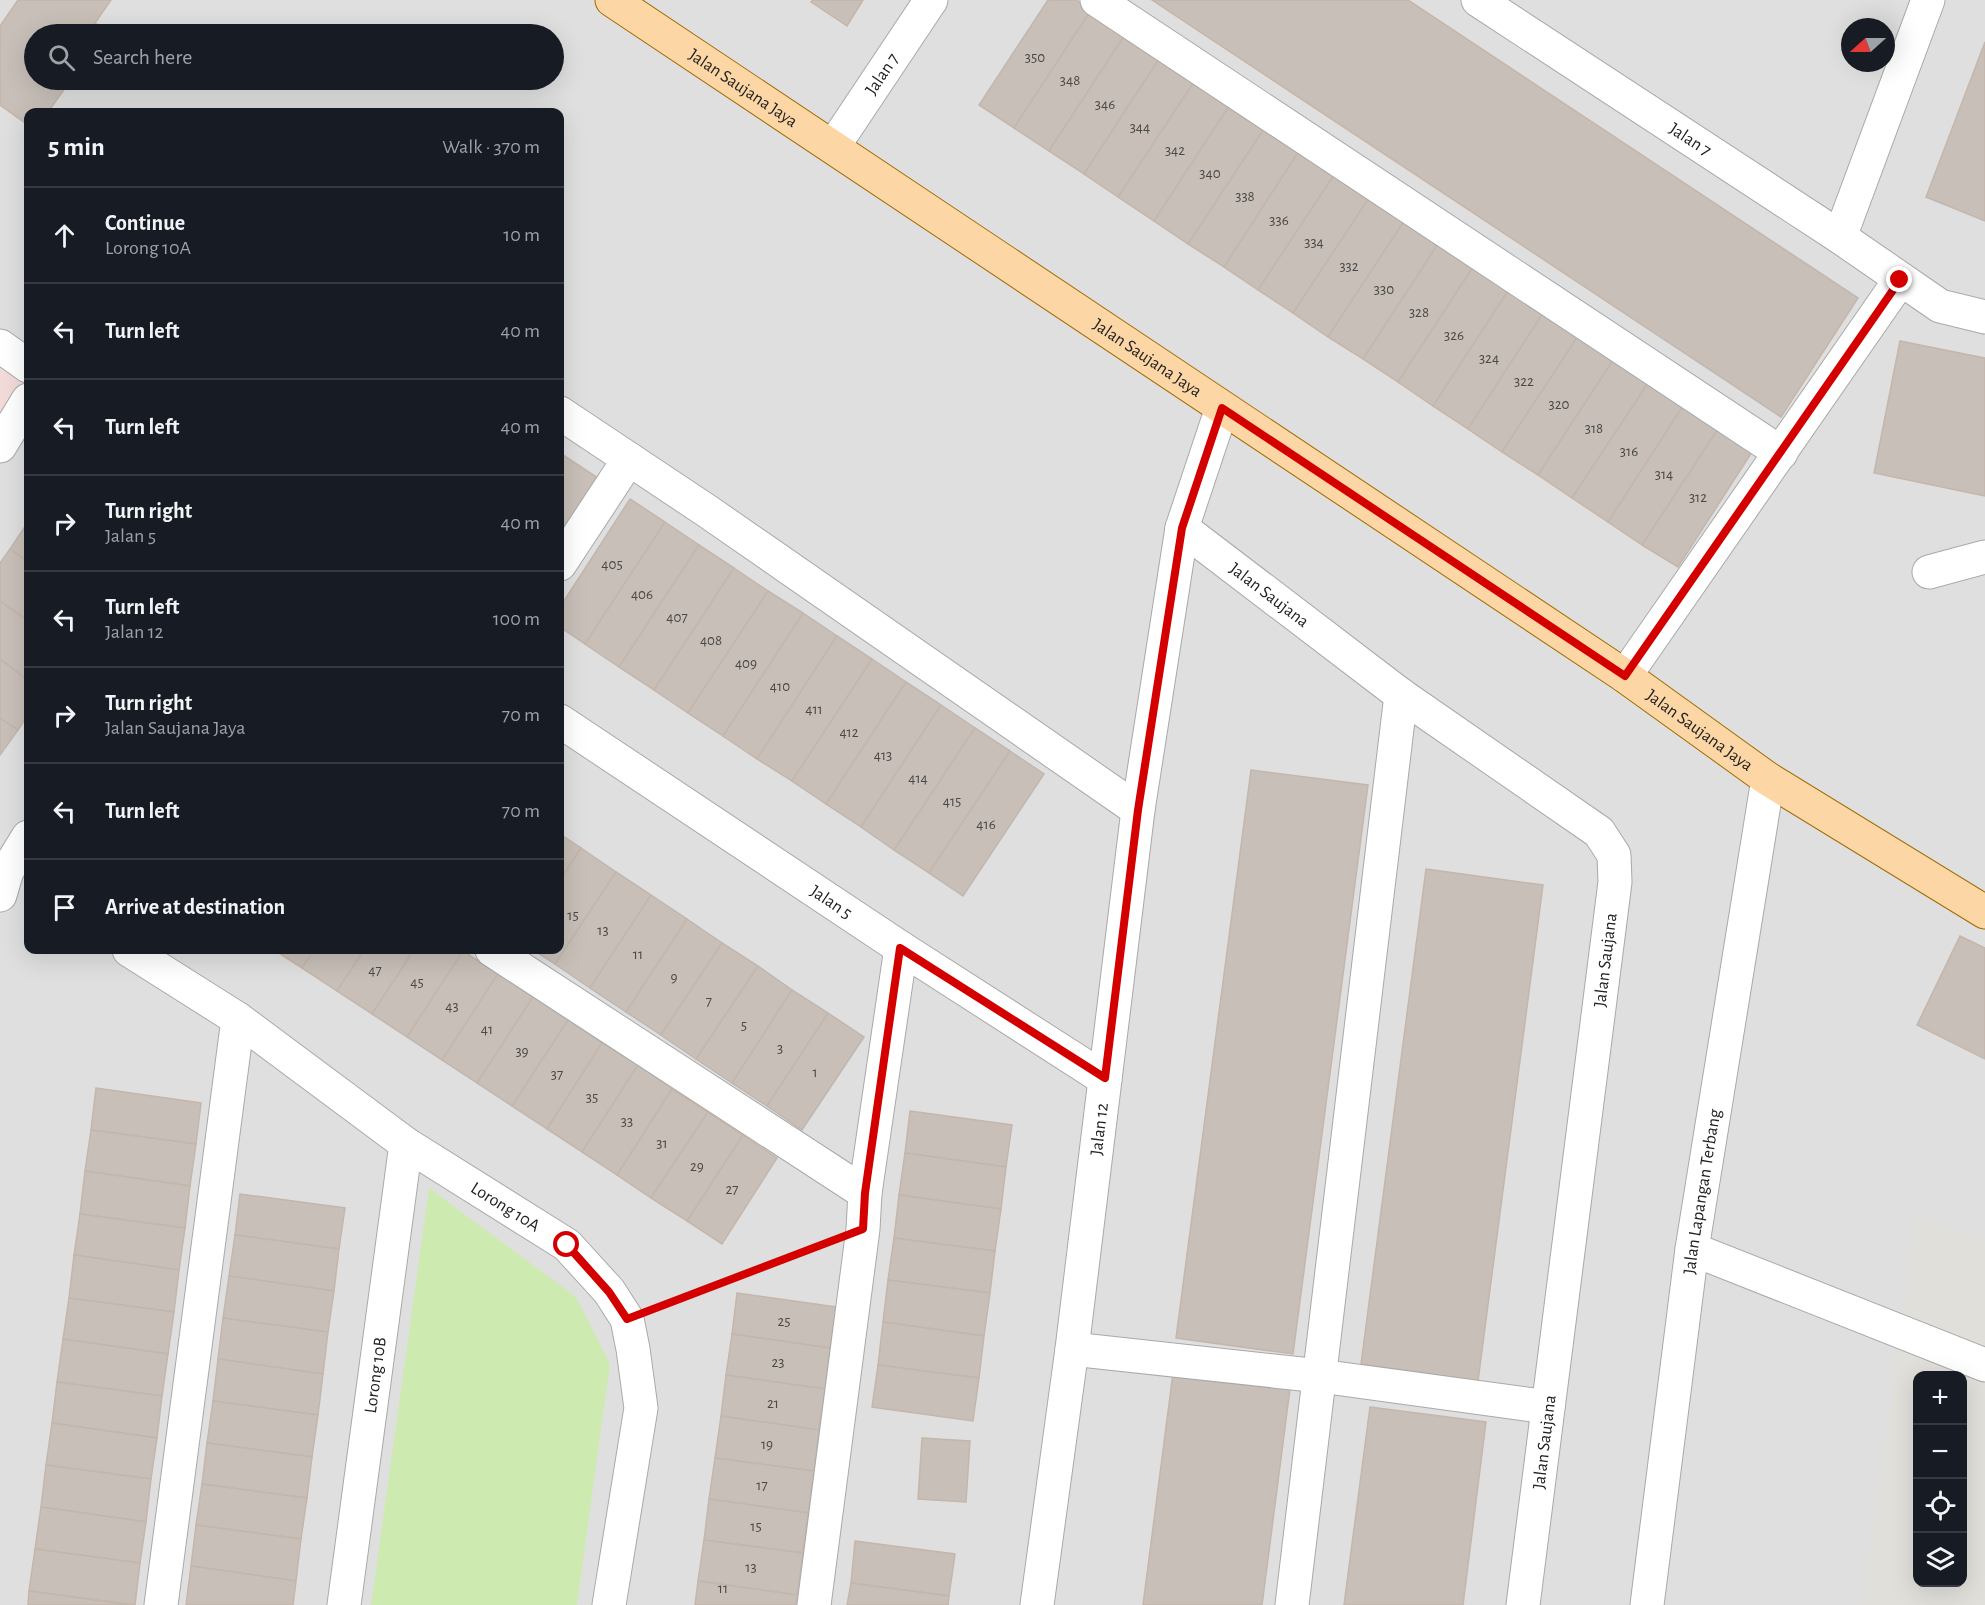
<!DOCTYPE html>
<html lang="en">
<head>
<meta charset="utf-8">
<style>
	:root { --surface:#171b24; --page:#20242c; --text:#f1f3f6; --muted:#9ea1a6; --line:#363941 }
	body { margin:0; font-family:"Alegreya Sans",sans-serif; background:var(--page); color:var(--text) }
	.controls { position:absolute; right:18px; bottom:18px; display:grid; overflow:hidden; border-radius:12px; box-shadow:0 6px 24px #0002 }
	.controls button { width:54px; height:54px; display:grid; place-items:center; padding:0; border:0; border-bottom:2px solid var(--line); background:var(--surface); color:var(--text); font:30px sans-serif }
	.compass { position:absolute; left:1841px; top:18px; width:54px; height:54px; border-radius:50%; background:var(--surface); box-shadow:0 6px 24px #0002; rotate:249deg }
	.stop { position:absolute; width:18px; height:18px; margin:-14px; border:4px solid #d40000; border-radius:50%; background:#fff }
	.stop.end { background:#d40000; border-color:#fff; box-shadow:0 2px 6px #0008 }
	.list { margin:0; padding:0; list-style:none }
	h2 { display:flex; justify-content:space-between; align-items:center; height:78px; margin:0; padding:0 24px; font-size:26px }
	h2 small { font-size:20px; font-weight:400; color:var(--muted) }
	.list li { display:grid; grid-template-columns:39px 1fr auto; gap:18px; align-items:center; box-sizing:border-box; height:96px; padding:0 24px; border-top:2px solid var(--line) }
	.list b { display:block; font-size:22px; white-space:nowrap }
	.list p { margin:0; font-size:20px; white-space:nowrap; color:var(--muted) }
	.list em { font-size:20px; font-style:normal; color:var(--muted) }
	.icon { flex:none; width:33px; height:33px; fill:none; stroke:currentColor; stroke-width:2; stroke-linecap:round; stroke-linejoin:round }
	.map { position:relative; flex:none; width:1985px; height:1605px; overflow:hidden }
	.search { position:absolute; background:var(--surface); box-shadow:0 6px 24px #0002; left:24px; top:24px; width:540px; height:66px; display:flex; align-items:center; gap:15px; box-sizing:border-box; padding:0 21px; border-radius:33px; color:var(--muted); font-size:22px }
	.panel { position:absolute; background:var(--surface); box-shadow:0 6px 24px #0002; left:24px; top:108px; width:540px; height:846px; border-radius:12px }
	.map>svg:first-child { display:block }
</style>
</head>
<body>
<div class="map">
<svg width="1985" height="1605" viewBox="0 0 1985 1605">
	<rect width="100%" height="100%" fill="#f2efe9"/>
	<path fill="#e0dfdf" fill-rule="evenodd" d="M 0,0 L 1985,0 L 1985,1605 L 0,1605 ZM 1850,27 L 1886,27 L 1886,63 L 1850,63 ZM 34,34 L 554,34 L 554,80 L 34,80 ZM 28,112 L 560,112 L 560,950 L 28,950 ZM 1918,1376 L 1962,1376 L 1962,1582 L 1918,1582 Z"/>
	<path fill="#f2dad9" d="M 0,367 L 28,387 L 0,438 Z"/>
	<path fill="#e1dfda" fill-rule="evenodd" d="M 1917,1215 L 1985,1242 L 1985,1605 L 1863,1605 ZM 1918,1376 L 1962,1376 L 1962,1582 L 1918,1582 Z"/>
	<path fill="#cdebb0" d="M 429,1188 L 576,1297 L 610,1364 L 577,1605 L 371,1605 Z"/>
	<g fill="#c7bfb8" stroke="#c4b6ab" stroke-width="1.5">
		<path d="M 18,0 L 111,0 L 95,23 L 105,30 L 102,34 L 34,34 L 34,80 L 71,80 L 48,112 L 28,112 L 28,125 L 0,105 L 0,26 Z"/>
		<path d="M 813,0 L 863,0 L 847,26 L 811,2 Z"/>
		<path d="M 1048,0 L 1076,0 L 1091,10 L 1014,128 L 979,105 Z"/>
		<path d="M 1152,0 L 1408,0 L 1858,298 L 1781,417 Z"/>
		<path d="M 1091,10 L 1126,33 L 1049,151 L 1014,128 Z"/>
		<path d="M 1126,33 L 1161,56 L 1084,174 L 1049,151 Z"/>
		<path d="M 1985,42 L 1985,221 L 1926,197 Z"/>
		<path d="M 1161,56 L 1196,79 L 1118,197 L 1084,174 Z"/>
		<path d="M 1196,79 L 1231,103 L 1154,221 L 1118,197 Z"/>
		<path d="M 1231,103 L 1266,126 L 1188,244 L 1154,221 Z"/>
		<path d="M 1266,126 L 1301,148 L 1224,267 L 1188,244 Z"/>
		<path d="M 1301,148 L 1336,172 L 1258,290 L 1224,267 Z"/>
		<path d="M 1336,172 L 1371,195 L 1293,313 L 1258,290 Z"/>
		<path d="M 1371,195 L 1406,218 L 1328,337 L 1293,313 Z"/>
		<path d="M 1406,218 L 1440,241 L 1363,359 L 1328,337 Z"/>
		<path d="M 1440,241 L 1475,264 L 1398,382 L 1363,359 Z"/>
		<path d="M 1475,264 L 1510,288 L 1433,406 L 1398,382 Z"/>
		<path d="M 1510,288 L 1545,310 L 1468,429 L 1433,406 Z"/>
		<path d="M 1545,310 L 1580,333 L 1502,452 L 1468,429 Z"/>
		<path d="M 1580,333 L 1615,357 L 1538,475 L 1502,452 Z"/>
		<path d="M 1900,341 L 1985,358 L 1985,496 L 1874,473 Z"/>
		<path d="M 1615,357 L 1650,380 L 1572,498 L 1538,475 Z"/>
		<path d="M 1650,380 L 1685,403 L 1608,522 L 1572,498 Z"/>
		<path d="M 1685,403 L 1720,426 L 1642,545 L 1608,522 Z"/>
		<path d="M 1720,426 L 1754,449 L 1678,567 L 1642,545 Z"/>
		<path d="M 563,455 L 598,478 L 560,537 L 560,460 Z"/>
		<path d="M 630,499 L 665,522 L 585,644 L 560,627 L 560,607 Z"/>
		<path d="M 28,522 L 28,562 L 10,549 Z"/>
		<path d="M 665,522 L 699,545 L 619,667 L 585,644 Z"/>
		<path d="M 699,545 L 734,568 L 654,690 L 619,667 Z"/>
		<path d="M 10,549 L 28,562 L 28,621 L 0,601 L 0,563 Z"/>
		<path d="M 734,568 L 768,591 L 688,713 L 654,690 Z"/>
		<path d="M 768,591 L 803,613 L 723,736 L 688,713 Z"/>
		<path d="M 0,601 L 28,621 L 28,680 L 0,659 Z"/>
		<path d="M 803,613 L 837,636 L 757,759 L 723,736 Z"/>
		<path d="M 837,636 L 872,659 L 792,781 L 757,759 Z"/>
		<path d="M 0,659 L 28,680 L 28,715 L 18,730 L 0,718 Z"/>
		<path d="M 872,659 L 906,682 L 826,804 L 792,781 Z"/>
		<path d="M 906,682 L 941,705 L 861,827 L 826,804 Z"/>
		<path d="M 941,705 L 975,728 L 894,850 L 861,827 Z"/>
		<path d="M 0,718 L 18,730 L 0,755 Z"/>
		<path d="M 975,728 L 1010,751 L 929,873 L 894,850 Z"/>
		<path d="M 1010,751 L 1044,774 L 963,896 L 929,873 Z"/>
		<path d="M 1251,770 L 1368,785 L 1293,1354 L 1176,1338 Z"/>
		<path d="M 560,834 L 581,848 L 560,880 Z"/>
		<path d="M 581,848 L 616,872 L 555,964 L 533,950 L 560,950 L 560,880 Z"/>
		<path d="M 1426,869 L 1543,885 L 1478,1381 L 1361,1364 Z"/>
		<path d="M 616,872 L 651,895 L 590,988 L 555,964 Z"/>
		<path d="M 651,895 L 687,919 L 626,1012 L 590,988 Z"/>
		<path d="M 687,919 L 722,943 L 661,1035 L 626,1012 Z"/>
		<path d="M 1960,936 L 1985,948 L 1985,1059 L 1917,1025 Z"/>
		<path d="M 722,943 L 758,966 L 696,1059 L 661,1035 Z"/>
		<path d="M 274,950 L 314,950 L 302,968 Z"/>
		<path d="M 314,950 L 364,950 L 337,991 L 302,968 Z"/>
		<path d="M 364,950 L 414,950 L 372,1014 L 337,991 Z"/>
		<path d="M 414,950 L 463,951 L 407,1037 L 372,1014 Z"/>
		<path d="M 463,951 L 498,974 L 442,1060 L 407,1037 Z"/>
		<path d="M 758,966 L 792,990 L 732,1083 L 696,1059 Z"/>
		<path d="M 498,974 L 533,997 L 477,1083 L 442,1060 Z"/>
		<path d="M 792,990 L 828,1013 L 767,1106 L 732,1083 Z"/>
		<path d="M 533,997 L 568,1020 L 512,1106 L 477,1083 Z"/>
		<path d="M 828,1013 L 864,1037 L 802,1130 L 767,1106 Z"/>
		<path d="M 568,1020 L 602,1043 L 547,1129 L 512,1106 Z"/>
		<path d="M 602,1043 L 638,1065 L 582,1152 L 547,1129 Z"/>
		<path d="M 638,1065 L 672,1089 L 617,1175 L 582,1152 Z"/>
		<path d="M 96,1088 L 201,1103 L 196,1144 L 91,1130 Z"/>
		<path d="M 672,1089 L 708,1112 L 651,1198 L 617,1175 Z"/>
		<path d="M 910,1111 L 1012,1125 L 1006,1167 L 905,1153 Z"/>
		<path d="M 708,1112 L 743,1135 L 687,1221 L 651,1198 Z"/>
		<path d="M 91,1130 L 196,1144 L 190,1186 L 85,1171 Z"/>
		<path d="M 743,1135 L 777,1158 L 722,1244 L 687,1221 Z"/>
		<path d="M 905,1153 L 1006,1167 L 1001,1209 L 899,1195 Z"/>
		<path d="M 85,1171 L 190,1186 L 185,1228 L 80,1214 Z"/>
		<path d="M 240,1194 L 345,1208 L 339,1249 L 235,1235 Z"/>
		<path d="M 899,1195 L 1001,1209 L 995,1251 L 894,1238 Z"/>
		<path d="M 80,1214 L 185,1228 L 179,1270 L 74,1255 Z"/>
		<path d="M 235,1235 L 339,1249 L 334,1291 L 229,1276 Z"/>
		<path d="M 894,1238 L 995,1251 L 990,1293 L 888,1280 Z"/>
		<path d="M 74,1255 L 179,1270 L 174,1312 L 69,1298 Z"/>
		<path d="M 229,1276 L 334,1291 L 328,1332 L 223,1318 Z"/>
		<path d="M 888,1280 L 990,1293 L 984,1336 L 883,1322 Z"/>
		<path d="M 737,1293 L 836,1307 L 830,1348 L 732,1334 Z"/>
		<path d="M 69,1298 L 174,1312 L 168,1354 L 63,1339 Z"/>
		<path d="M 223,1318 L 328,1332 L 323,1374 L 218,1359 Z"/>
		<path d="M 883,1322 L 984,1336 L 979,1378 L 878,1365 Z"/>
		<path d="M 732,1334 L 830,1348 L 825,1389 L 726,1375 Z"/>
		<path d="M 63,1339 L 168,1354 L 162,1396 L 57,1382 Z"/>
		<path d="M 218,1359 L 323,1374 L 318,1415 L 213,1401 Z"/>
		<path d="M 878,1365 L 979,1378 L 973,1421 L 872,1407 Z"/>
		<path d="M 1173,1373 L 1290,1389 L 1262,1605 L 1143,1605 Z"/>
		<path d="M 726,1375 L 825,1389 L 819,1430 L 721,1416 Z"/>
		<path d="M 57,1382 L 162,1396 L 157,1438 L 52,1423 Z"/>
		<path d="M 213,1401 L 318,1415 L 312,1457 L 207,1443 Z"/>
		<path d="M 1370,1407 L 1486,1422 L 1463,1605 L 1344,1605 Z"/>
		<path d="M 721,1416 L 819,1430 L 814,1471 L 715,1458 Z"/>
		<path d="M 52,1423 L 157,1438 L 151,1479 L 46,1465 Z"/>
		<path d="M 922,1438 L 970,1441 L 966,1502 L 918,1499 Z"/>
		<path d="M 207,1443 L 312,1457 L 307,1498 L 202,1484 Z"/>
		<path d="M 715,1458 L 814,1471 L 808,1513 L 709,1499 Z"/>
		<path d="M 46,1465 L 151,1479 L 146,1522 L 41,1507 Z"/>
		<path d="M 202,1484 L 307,1498 L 301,1539 L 196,1525 Z"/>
		<path d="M 709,1499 L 808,1513 L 803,1553 L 704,1540 Z"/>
		<path d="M 41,1507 L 146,1522 L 140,1563 L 35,1549 Z"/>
		<path d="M 196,1525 L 301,1539 L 296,1581 L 191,1566 Z"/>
		<path d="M 704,1540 L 803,1553 L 797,1595 L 698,1581 Z"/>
		<path d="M 855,1541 L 955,1554 L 949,1596 L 851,1583 Z"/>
		<path d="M 35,1549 L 140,1563 L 135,1605 L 29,1591 Z"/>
		<path d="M 191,1566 L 296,1581 L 293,1605 L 186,1605 Z"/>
		<path d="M 698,1581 L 797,1595 L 796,1605 L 695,1605 Z"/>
		<path d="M 851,1583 L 949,1596 L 948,1605 L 847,1605 Z"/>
		<path d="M 29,1591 L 131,1605 L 28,1605 Z"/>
	</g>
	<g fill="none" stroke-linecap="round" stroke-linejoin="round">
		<defs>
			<g id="minor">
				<path d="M 1097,0 L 1781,453"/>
				<path id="s1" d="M 1478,0 L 1840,237 L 1940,306 L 1985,317"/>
				<path id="s2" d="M 833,147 L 931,0"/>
				<path d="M 1840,237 L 1928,0"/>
				<path d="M 0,346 L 28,366"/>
				<path d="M 560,413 L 707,511 L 1138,810"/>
				<path d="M 0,446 L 28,400"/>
				<path id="s3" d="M 1182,528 L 1401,695 L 1599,832 L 1614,855 L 1615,882 L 1523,1605"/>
				<path d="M 560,564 L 629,459"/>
				<path d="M 1929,572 L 1985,557"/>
				<path d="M 1625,676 L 1900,280"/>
				<path id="s4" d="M 560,721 L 901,948 L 1105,1079"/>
				<path d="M 0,895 L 7,871 L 28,837"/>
				<path id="s5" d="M 129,950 L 238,1019 L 406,1144 L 567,1245 L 609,1291 L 627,1319 L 633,1349 L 641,1408 L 609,1605"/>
				<path d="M 492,950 L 865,1193"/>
				<path d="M 1692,1249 L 1985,1365"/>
				<path d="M 1072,1349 L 1320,1376 L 1548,1407"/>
				<path d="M 161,1605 L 238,1019"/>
				<path id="s6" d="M 344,1605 L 406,1144"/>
				<path d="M 814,1605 L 863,1229 L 865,1193 L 901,948"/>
				<path id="s7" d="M 1037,1605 L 1072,1349 L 1138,810 L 1182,528 L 1222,408"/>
				<path d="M 1292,1605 L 1401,695"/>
				<path id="s8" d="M 1647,1605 L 1692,1249 L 1768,779"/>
			</g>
			<g id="major">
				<path id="s9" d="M 612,0 L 1625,676 L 1768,779 L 1985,912"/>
			</g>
		</defs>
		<use href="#minor" stroke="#a9a9a9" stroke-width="35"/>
		<use href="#major" stroke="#a06b00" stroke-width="35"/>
		<path stroke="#fa8072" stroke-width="4" stroke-dasharray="3 3" stroke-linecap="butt" d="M 664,1305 L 819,1246"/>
		<use href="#minor" stroke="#fff" stroke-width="33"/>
		<use href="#major" stroke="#fcd6a4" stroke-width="33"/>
	</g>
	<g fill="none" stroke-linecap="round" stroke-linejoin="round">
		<path stroke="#d40000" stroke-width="8" d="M 567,1245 L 609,1292 L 627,1319 L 863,1229 L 865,1193 L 900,948 L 1105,1078 L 1138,810 L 1182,528 L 1222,408 L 1625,676 L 1900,280"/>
	</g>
	<g text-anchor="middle" stroke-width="5" stroke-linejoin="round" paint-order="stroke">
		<g font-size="15" fill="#4b4948">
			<text x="1035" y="62">350</text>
			<text x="1070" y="85">348</text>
			<text x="1105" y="109">346</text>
			<text x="1140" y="132">344</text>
			<text x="1175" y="155">342</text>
			<text x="1210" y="178">340</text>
			<text x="1245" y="201">338</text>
			<text x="1279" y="225">336</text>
			<text x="1314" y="247">334</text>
			<text x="1349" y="271">332</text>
			<text x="1384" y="294">330</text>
			<text x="1419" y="317">328</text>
			<text x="1454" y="340">326</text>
			<text x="1489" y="363">324</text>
			<text x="1524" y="386">322</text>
			<text x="1559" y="409">320</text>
			<text x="1594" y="433">318</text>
			<text x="1629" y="456">316</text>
			<text x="1664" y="479">314</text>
			<text x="1698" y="502">312</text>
			<text x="612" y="569">405</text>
			<text x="642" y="599">406</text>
			<text x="677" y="622">407</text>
			<text x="711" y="645">408</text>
			<text x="746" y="668">409</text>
			<text x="780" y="691">410</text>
			<text x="814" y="714">411</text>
			<text x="849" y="737">412</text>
			<text x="883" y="760">413</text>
			<text x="918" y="783">414</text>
			<text x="952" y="806">415</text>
			<text x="986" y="829">416</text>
			<text x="573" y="920">15</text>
			<text x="603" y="935">13</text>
			<text x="638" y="959">11</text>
			<text x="375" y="975">47</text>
			<text x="674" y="982">9</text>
			<text x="417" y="987">45</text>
			<text x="709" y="1006">7</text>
			<text x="452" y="1011">43</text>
			<text x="744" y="1030">5</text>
			<text x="487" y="1034">41</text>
			<text x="780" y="1053">3</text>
			<text x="522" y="1056">39</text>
			<text x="815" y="1077">1</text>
			<text x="557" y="1079">37</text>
			<text x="592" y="1102">35</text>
			<text x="627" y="1126">33</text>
			<text x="662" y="1148">31</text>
			<text x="697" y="1171">29</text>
			<text x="732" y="1194">27</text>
			<text x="784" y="1326">25</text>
			<text x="778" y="1367">23</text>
			<text x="773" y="1408">21</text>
			<text x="767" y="1449">19</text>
			<text x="762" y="1490">17</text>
			<text x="756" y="1531">15</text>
			<text x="751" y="1572">13</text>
			<text x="723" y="1593">11</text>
		</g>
		<g font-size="18" fill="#222" stroke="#fff">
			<text dy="6" stroke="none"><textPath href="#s2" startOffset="88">Jalan 7</textPath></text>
			<text dy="6" stroke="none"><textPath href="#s9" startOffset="158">Jalan Saujana Jaya</textPath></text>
			<text dy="6" stroke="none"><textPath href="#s1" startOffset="254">Jalan 7</textPath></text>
			<text dy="6" stroke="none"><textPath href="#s9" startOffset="644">Jalan Saujana Jaya</textPath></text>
			<text dy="6" stroke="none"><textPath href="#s3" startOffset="110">Jalan Saujana</textPath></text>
			<text dy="6" stroke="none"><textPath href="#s9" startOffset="1310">Jalan Saujana Jaya</textPath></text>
			<text dy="6" stroke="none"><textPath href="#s4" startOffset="326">Jalan 5</textPath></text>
			<text transform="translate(1605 960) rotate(-83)" y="6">Jalan Saujana</text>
			<text dy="6" stroke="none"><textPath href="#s7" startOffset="480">Jalan 12</textPath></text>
			<text dy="6" stroke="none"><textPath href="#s8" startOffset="417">Jalan Lapangan Terbang</textPath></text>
			<text dy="6" stroke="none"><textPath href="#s5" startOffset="456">Lorong 10A</textPath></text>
			<text dy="6" stroke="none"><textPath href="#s6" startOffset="232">Lorong 10B</textPath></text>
			<text transform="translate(1544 1442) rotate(-83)" y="6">Jalan Saujana</text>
		</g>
	</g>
</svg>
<div class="controls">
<button>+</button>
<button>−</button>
<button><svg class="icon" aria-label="locate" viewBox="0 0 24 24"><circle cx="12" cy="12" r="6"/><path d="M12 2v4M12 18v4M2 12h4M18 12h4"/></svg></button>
<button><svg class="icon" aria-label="layers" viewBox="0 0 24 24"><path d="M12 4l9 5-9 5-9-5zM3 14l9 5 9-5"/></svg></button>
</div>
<svg class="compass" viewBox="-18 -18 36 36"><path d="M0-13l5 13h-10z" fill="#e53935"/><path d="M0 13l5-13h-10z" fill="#9ea1a6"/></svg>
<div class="stop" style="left:567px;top:1245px"></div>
<div class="stop end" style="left:1900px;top:280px"></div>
<div class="search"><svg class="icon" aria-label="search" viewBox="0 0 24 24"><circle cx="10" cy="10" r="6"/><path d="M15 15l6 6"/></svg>Search here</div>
<section class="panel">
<h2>5 min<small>Walk · 370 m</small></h2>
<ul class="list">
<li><svg class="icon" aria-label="ahead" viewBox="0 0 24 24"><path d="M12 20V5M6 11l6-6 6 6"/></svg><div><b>Continue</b><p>Lorong 10A</p></div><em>10 m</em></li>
<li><svg class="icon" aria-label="left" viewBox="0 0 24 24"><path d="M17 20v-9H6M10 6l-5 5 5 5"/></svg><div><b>Turn left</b></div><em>40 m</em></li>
<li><svg class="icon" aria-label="left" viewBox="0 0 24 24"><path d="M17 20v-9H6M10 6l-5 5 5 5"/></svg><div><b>Turn left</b></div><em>40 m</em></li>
<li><svg class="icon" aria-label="right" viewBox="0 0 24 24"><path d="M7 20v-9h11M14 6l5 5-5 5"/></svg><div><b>Turn right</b><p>Jalan 5</p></div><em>40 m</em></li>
<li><svg class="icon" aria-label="left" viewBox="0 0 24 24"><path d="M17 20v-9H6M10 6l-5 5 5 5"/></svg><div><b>Turn left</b><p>Jalan 12</p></div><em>100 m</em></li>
<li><svg class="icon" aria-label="right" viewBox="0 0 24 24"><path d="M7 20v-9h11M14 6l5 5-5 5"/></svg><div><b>Turn right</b><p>Jalan Saujana Jaya</p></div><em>70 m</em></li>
<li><svg class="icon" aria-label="left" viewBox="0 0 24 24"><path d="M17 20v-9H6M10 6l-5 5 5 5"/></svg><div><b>Turn left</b></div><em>70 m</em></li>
<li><svg class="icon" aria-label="arrive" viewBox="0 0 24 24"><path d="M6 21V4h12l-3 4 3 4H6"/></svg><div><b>Arrive at destination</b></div></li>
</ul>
</section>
</div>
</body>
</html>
